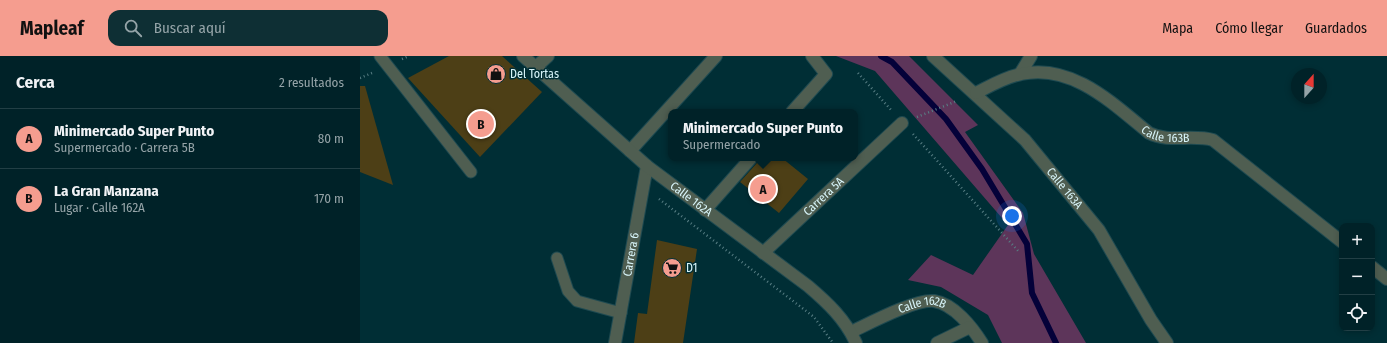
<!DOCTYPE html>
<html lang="es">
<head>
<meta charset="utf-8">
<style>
	:root { --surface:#002228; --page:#0e2f34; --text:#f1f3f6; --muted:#95a4a8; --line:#223f45; --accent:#f59d8f }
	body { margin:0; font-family:"Fira Sans Condensed",sans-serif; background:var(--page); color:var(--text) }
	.controls { position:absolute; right:12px; bottom:12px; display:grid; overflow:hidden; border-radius:8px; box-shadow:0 2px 6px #0003 }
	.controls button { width:36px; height:36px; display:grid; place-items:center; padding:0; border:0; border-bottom:1px solid var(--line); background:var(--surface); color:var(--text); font:20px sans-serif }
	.compass { position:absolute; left:931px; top:12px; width:36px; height:36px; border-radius:50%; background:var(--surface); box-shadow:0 2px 6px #0003; rotate:21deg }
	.you { position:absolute; left:652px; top:160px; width:14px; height:14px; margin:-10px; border:3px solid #fff; border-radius:50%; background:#1a73e8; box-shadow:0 0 0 6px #1a73e833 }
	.badge { display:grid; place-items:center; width:26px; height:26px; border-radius:50%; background:var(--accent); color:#111; font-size:13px; font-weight:700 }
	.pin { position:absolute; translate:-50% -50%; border:2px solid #fff; box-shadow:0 1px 4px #0006 }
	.popup { position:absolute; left:308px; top:53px; width:190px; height:52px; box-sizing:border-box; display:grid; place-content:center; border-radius:8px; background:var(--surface); filter:drop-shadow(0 1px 3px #0005); font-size:13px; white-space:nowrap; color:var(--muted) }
	.popup b { font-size:15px; color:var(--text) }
	.popup::after { content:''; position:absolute; left:50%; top:100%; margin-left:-8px; border:8px solid transparent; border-top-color:var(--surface) }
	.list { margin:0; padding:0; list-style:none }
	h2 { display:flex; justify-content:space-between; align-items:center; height:52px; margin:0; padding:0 16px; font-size:17px }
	h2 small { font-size:13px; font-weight:400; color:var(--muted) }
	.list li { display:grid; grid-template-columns:26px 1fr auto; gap:12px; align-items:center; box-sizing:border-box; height:60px; padding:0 16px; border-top:1px solid var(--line) }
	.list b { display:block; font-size:15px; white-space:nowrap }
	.list p { margin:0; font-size:13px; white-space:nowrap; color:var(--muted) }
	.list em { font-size:13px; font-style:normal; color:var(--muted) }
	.icon { flex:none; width:22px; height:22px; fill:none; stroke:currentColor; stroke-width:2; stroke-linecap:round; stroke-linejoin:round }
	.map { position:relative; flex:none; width:1027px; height:287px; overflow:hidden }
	header { display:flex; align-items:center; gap:24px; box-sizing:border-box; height:56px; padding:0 20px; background:var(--accent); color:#111 }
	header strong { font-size:19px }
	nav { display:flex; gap:22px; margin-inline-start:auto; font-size:14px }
	.search { width:280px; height:36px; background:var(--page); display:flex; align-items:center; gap:10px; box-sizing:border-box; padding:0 14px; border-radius:12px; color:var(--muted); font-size:15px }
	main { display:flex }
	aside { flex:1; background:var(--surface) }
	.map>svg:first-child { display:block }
</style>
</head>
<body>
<header>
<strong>Mapleaf</strong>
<div class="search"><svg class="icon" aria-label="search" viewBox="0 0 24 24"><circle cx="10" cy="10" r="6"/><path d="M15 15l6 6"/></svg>Buscar aquí</div>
<nav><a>Mapa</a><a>Cómo llegar</a><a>Guardados</a></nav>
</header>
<main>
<aside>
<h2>Cerca<small>2 resultados</small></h2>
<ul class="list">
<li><span class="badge">A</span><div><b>Minimercado Super Punto</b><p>Supermercado · Carrera 5B</p></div><em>80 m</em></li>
<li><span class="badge">B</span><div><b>La Gran Manzana</b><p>Lugar · Calle 162A</p></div><em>170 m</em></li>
</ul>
</aside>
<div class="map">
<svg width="1027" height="287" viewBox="0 0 1027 287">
	<rect width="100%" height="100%" fill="#002e35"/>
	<path fill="#5d355a" d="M 476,0 L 549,0 L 618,69 L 605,76 L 663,157 L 674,198 L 726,287 L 642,287 L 628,259 L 581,231 L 548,224 L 571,199 L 613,219 L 648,169 L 515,15 Z"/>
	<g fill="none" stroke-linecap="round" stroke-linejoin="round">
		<path stroke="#040139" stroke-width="6" d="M 521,0 L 532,6 L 586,63 L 622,113 L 667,188 L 672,237 L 696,287"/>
	</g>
	<g fill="#4d3f16">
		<path d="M 89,0 L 142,0 L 182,36 L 120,101 L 48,22 Z"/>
		<path d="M 0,30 L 5,30 L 33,129 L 0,116 Z"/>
		<path d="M 398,102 L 422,102 L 448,123 L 419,157 L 380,126 L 397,107 Z"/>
		<path d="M 297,184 L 337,193 L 323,287 L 274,287 L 278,257 L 287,258 Z"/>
	</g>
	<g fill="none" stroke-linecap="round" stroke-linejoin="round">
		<defs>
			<g id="service">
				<path d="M 20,0 L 111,116"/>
				<path d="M 197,202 L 208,235 L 217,245 L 261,257"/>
			</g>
			<g id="minor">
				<path id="s1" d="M 573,0 L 665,84 L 739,174 L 791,264 L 807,287"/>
				<path d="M 176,11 L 188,0"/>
				<path d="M 660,18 L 671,0"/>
				<path id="s2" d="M 616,37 C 630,30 645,21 661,18 C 712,7 752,47 789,77 C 809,87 832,78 853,84 L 982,186"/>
				<path d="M 432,56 L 466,18 L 452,0"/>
				<path d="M 270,95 L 356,0"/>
				<path d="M 345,154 L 391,102"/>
				<path id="s3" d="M 403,197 L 542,67"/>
				<path d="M 1012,211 L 1027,223"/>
				<path id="s4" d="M 491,276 C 510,267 555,243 574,245 C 594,248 612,271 622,287"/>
				<path id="s5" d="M 255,287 L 287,110"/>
				<path d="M 577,287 L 610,271"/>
			</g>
			<g id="tertiary">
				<path id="s6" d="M 163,0 L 287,110 L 448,230 C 468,247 485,263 496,287"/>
			</g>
		</defs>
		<use href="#service" stroke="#1e4a51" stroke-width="13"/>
		<use href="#minor" stroke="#1e4a51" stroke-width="14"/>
		<use href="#tertiary" stroke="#1e4a51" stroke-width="14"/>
		<g stroke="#587f85" stroke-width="2.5" stroke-dasharray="1 3" stroke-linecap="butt">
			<path d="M 42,3 L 49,0"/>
			<path d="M 498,17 L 532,55"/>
			<path d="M 0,22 L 12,17"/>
			<path d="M 557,61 L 597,45"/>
			<path d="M 553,78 L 660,197"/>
			<path d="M 299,143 L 454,261 L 473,287"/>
		</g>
		<use href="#service" stroke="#4f5e51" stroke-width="11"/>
		<use href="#minor" stroke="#4f5e51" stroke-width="12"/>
		<use href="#tertiary" stroke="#4f5e51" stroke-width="12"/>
	</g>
	<defs>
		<symbol id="shop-disc" viewBox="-11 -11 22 22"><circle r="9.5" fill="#f59d8f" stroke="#002e35"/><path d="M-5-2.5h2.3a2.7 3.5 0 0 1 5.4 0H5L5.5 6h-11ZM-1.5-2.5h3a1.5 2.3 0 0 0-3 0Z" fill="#111"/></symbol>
		<symbol id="supermarket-disc" viewBox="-11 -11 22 22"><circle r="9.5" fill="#f59d8f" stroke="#002e35"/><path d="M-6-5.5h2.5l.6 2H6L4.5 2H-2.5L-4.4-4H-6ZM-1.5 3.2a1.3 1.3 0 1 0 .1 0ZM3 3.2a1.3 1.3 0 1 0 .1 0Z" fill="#111"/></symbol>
	</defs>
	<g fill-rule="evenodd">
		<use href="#shop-disc" x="125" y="7" width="22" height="22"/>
		<use href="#supermarket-disc" x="301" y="201" width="22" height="22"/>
	</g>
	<g text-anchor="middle" stroke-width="3" stroke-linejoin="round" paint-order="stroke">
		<g font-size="12" fill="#d8f5fa" stroke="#002e35" text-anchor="start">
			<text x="150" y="22">Del Tortas</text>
			<text x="326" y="216">D1</text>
		</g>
		<g font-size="12" fill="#d8f5fa" stroke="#002e35">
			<text dy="4" stroke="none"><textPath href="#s2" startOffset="212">Calle 163B</textPath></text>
			<text dy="4" stroke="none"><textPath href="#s1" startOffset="187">Calle 163A</textPath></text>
			<text dy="4" stroke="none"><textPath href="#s3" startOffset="83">Carrera 5A</textPath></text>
			<text dy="4" stroke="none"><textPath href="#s6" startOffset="221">Calle 162A</textPath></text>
			<text dy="4" stroke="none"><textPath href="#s5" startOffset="90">Carrera 6</textPath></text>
			<text dy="4" stroke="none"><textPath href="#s4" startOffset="77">Calle 162B</textPath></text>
		</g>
	</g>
</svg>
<div class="controls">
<button>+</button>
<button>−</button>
<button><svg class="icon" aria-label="locate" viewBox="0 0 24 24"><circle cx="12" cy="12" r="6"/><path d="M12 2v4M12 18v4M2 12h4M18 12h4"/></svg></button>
</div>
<svg class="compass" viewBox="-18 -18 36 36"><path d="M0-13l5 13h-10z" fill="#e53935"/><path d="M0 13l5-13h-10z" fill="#95a4a8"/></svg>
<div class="you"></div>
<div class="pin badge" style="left:403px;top:133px">A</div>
<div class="popup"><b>Minimercado Super Punto</b>Supermercado</div>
<div class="pin badge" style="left:121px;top:68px">B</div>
</div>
</main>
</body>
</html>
